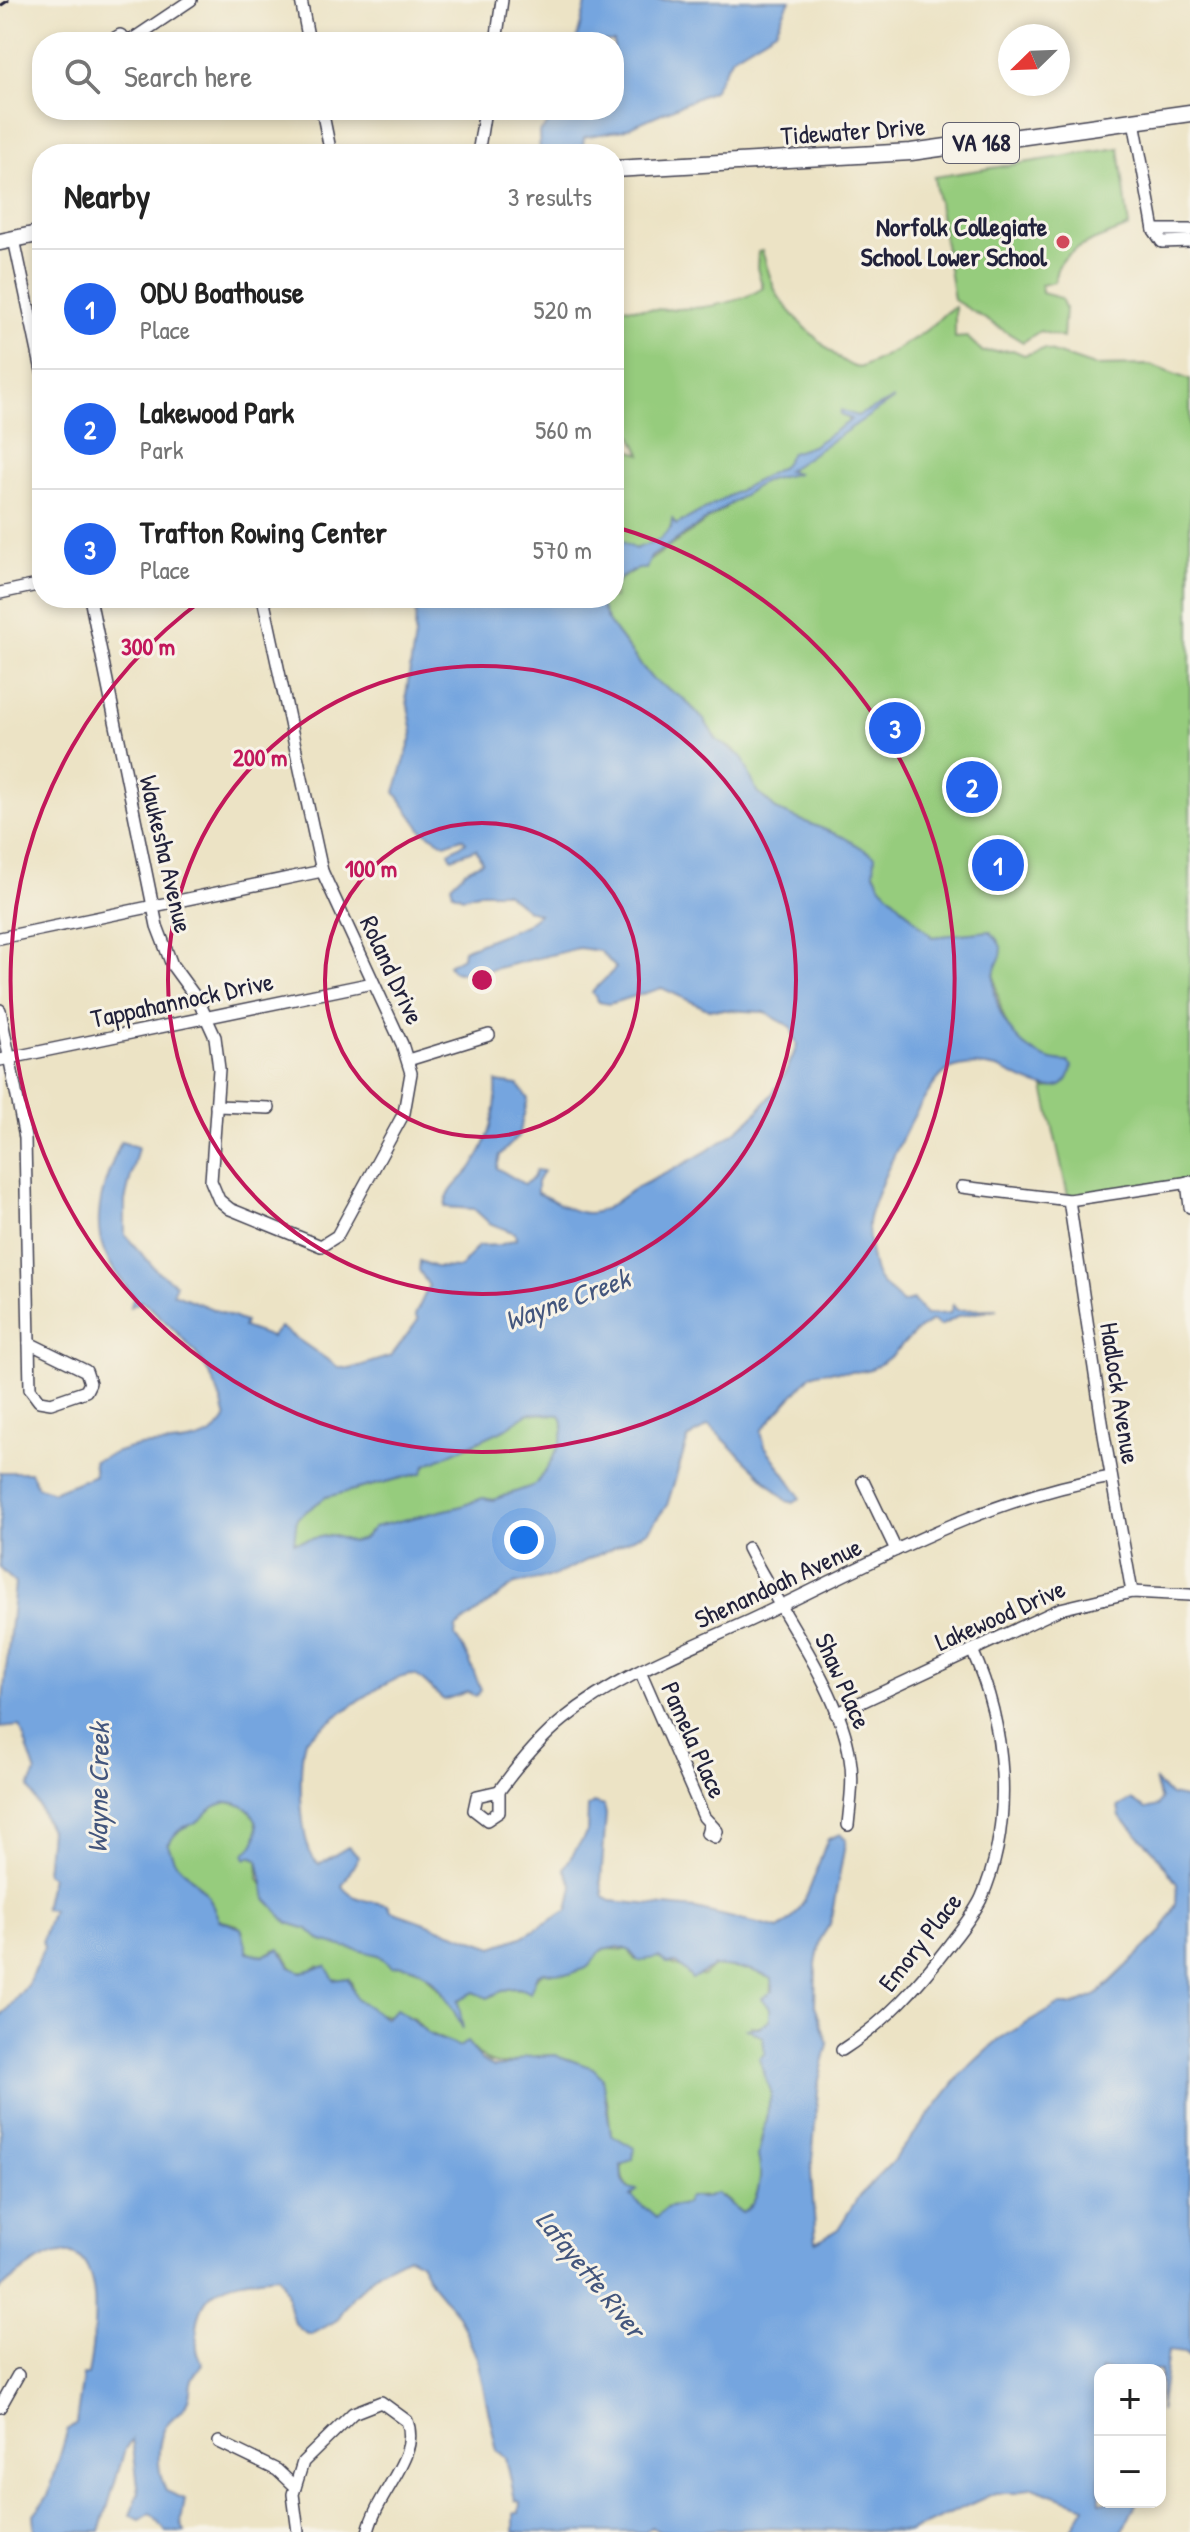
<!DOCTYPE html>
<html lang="en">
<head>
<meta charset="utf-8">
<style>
	:root { --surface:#fff; --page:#f6f6f6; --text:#222; --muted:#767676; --line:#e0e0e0; --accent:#2563eb }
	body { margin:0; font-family:"Patrick Hand",sans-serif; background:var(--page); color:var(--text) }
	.controls { position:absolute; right:24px; bottom:24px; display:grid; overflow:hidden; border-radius:16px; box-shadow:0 4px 12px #0003 }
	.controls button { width:72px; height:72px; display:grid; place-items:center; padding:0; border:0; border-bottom:2px solid var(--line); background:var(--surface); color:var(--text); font:40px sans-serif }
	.compass { position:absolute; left:998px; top:24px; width:72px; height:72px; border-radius:50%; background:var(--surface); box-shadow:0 4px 12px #0003; rotate:247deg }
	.you { position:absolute; left:524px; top:1540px; width:28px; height:28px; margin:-20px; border:6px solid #fff; border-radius:50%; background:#1a73e8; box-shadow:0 0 0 12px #1a73e833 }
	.badge { display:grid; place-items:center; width:52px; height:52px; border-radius:50%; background:var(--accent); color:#fff; font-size:26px; font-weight:700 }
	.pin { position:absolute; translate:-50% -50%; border:4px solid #fff; box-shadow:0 2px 8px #0006 }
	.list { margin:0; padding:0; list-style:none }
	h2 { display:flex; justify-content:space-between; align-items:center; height:104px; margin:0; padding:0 32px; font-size:34px }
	h2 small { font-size:26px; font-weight:400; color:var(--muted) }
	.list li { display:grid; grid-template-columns:52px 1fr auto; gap:24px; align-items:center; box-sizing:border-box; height:120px; padding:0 32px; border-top:2px solid var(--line) }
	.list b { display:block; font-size:30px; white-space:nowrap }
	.list p { margin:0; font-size:26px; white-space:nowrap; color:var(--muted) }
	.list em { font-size:26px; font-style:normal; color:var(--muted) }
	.icon { flex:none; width:44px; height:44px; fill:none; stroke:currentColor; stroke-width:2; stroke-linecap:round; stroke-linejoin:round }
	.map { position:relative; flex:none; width:1190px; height:2532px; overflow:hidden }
	.search { position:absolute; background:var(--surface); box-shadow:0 4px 12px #0003; left:32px; top:32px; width:592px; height:88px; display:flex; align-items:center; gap:20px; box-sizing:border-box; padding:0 28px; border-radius:32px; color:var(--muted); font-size:30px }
	.panel { position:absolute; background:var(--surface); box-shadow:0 4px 12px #0003; left:32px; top:144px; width:592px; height:464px; border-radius:32px }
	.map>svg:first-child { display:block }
</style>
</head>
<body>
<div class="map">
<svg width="1190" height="2532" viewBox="0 0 1190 2532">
	<rect width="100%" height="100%" fill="#f7f3e8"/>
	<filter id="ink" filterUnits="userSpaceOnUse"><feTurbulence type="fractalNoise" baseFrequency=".0125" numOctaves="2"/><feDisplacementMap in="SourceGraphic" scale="16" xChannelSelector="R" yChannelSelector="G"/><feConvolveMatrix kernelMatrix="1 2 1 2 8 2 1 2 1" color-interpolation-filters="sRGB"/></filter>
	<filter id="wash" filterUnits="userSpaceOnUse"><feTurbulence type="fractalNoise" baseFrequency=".006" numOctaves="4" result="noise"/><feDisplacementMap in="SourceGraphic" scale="32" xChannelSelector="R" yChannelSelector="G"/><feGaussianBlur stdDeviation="1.8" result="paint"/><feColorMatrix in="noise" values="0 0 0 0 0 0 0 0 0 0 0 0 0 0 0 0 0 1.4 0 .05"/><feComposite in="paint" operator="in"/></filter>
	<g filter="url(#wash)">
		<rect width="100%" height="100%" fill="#ece3c5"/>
		<g fill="#96cc7d" stroke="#5c775c" stroke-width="2">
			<path d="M 1119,148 L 1129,227 C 1103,238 1054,248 1055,282 L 1041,285 L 1042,293 L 1061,298 L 1065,308 L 1063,338 L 1040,331 L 1023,342 L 954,300 L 934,177 Z"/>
			<path d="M 762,251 C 767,265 771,285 779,297 C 789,312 846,374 862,367 C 886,356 911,342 932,326 C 941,318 943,312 955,307 L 955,338 L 967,337 L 983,352 L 1013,350 L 1024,355 L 1044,349 L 1094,366 L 1150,365 L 1190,380 L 1190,1181 L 1069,1200 L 1044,1088 L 1049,1089 L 1068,1062 C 994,1062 996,983 990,931 L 932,937 L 881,886 L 874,872 L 843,837 L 778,811 L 757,792 L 735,750 L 717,741 L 704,720 L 684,699 L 652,679 L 607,620 L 599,603 L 602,598 L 614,598 C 614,578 623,578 639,568 L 764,481 L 794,473 L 787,471 L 788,468 L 887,403 L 857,416 L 843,413 L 841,415 L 851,419 L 847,423 L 812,446 L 792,453 L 782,467 L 676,525 L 673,520 C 670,538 651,546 635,550 C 601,537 614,478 614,449 L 621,447 L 641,454 L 627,426 L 614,414 L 614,306 C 659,312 725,312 763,288 L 757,268 L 758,252 Z"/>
			<path d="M 528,1413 L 560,1415 C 572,1434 547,1469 535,1485 L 493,1500 L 483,1498 L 462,1506 L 375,1527 L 363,1539 L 352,1542 L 331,1535 L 293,1542 L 297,1518 L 326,1497 L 422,1473 L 425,1465 L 507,1428 Z"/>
			<path d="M 227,1802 C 256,1803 269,1836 245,1854 L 258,1859 L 259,1879 L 288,1923 L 308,1929 L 321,1941 L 358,1948 L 422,1971 L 449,2000 L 461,2025 L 457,2000 L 474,1992 L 488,1998 L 507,1988 L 524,1989 L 544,1972 L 570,1974 L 588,1967 L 594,1956 L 606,1949 L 629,1950 L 635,1960 L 659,1957 C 670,1966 689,1969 703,1976 L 714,1966 L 752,1970 L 772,1979 L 770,2020 L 760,2027 L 751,2026 L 752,2031 L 763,2037 L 771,2095 L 758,2155 C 763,2174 760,2203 742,2213 L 722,2196 L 690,2197 L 685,2204 L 666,2208 L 656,2218 L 630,2196 L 636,2191 C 615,2184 622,2162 626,2145 L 611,2134 L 607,2099 L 593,2068 C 581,2065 564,2055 551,2055 C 509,2056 500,2082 467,2042 L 459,2047 L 426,2032 L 413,2017 C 391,2016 369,2018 355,1996 C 351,1988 355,1985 348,1978 L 334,1980 L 318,1966 C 301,1976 291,1972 285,1954 L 277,1949 L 263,1956 L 248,1952 L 242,1940 L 243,1931 L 237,1925 L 219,1920 L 208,1895 L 174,1860 L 168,1845 C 177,1829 184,1828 199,1819 C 212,1812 204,1808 227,1802 Z"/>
		</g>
		<g fill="#74a5df" stroke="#4b648d" stroke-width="2" fill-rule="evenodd">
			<path d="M 587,0 L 790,0 L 776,30 L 732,57 L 713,91 L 623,130 L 584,137 L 582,154 L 540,154 L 539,133 L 552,120 L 553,110 L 614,110 L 614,42 L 576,42 Z"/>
			<path d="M 894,399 L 787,471 L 798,473 L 764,481 L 651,557 L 646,569 C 636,567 620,576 614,585 L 614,530 L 624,543 L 635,549 L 659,540 L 671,528 L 672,519 L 676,525 L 782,467 L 791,453 L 812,446 L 847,423 L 851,419 L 840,415 L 841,410 L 857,416 Z"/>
			<path d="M 416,598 L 602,598 L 600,603 L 607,620 L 638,662 L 652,679 L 684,699 L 704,720 L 717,740 L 742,757 L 757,792 L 778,811 L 843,837 L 875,856 L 874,873 L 881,886 L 932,937 L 990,931 C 1013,957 996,954 994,976 C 992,1018 1024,1062 1068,1062 L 1072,1066 C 1066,1110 1018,1075 997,1068 C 981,1064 964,1064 949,1070 C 927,1078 870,1200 868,1224 C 868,1238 871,1259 875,1272 C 880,1288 894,1290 902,1303 L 913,1300 L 926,1315 L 950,1313 L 953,1305 L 957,1310 L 997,1309 L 959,1316 L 940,1326 L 932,1321 C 909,1332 897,1357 873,1368 C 853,1377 832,1366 811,1375 L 761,1431 L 765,1446 L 798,1493 L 800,1498 L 794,1503 L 787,1501 L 709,1425 L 688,1439 L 667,1505 L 648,1531 L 554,1576 L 515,1584 L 456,1628 L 455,1636 C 468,1653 473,1670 481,1690 L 476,1697 L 467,1692 L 444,1700 C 435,1694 425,1680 416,1676 C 396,1668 323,1727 305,1740 C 298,1764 298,1850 319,1864 L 348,1847 L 359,1856 L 342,1886 C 352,1901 372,1901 388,1905 L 391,1911 L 493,1947 L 522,1937 L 568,1910 L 573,1887 L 564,1868 L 587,1832 L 588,1807 L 593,1803 L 604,1806 L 606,1814 L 601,1881 L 604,1897 L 611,1901 L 696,1909 L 779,1929 C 810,1910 814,1870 828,1839 L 841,1834 L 846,1839 L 830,1924 L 821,1938 L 816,1964 L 815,2005 L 828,2044 L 819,2080 L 811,2172 L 816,2242 L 838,2229 L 858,2197 L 894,2160 L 962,2073 L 999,2039 L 1059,2005 L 1073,2005 L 1097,1995 L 1162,1931 L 1176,1904 L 1177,1884 L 1153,1850 L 1120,1817 L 1118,1807 L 1131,1800 L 1146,1809 L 1158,1806 L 1161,1800 L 1154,1780 L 1170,1795 L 1190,1799 L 1190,2358 L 1184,2353 L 1168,2351 L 1160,2412 L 1160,2370 L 1100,2370 L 1100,2502 L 1137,2502 L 1122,2532 L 1070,2532 L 1085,2506 L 1032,2487 L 1017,2493 L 995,2493 L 910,2532 L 759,2528 L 660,2532 L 651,2527 L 644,2532 L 514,2532 L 514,2513 L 519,2513 L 520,2502 L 515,2500 L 506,2458 L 497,2452 L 477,2358 L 458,2315 L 432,2284 L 420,2262 L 408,2256 L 379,2271 L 353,2296 L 337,2320 L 311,2335 C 281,2325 295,2293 277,2276 C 227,2282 193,2284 197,2348 C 197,2354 202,2358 202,2365 C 184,2384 195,2387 186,2404 C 182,2412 173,2416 168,2423 C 155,2441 157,2472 166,2491 L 185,2499 L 181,2523 L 185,2532 L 166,2532 L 151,2513 L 140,2520 L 130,2515 L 139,2493 L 132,2439 L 125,2449 L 100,2532 L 35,2532 L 34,2514 L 48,2496 L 68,2429 L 76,2423 L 83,2375 L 88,2375 C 102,2294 101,2199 0,2290 L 0,2018 L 28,1984 L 44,1948 L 42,1940 L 52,1910 L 44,1909 L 51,1877 L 46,1873 L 50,1830 L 29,1787 L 36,1773 L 20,1726 L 0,1728 L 15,1583 L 0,1568 L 0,1472 L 30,1472 L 38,1487 L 53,1492 L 95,1475 L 93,1461 C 108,1456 124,1448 140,1446 C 168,1443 209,1448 226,1419 C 213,1361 187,1343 147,1304 L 142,1301 L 130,1307 L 134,1297 C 123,1282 109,1266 103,1248 C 91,1214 107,1173 121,1142 L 138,1147 L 125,1201 L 125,1235 L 157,1271 L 176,1284 L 173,1293 L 245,1322 L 243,1327 L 271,1337 L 280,1327 L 338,1367 L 350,1369 L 391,1356 L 418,1320 L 415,1315 L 429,1286 L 419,1270 L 420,1261 L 435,1267 L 460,1268 L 478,1246 L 500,1245 L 516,1239 L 515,1233 L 489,1223 L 474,1209 L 445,1207 C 447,1188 462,1181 472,1167 C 489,1143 498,1110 496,1082 L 518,1085 L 528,1099 L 518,1137 L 500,1155 L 497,1168 L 524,1184 L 533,1178 L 536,1170 L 543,1171 L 537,1182 L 537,1193 C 554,1199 570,1213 588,1213 C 607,1213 621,1196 636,1188 C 706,1153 770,1126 797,1045 L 791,1027 L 764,1012 L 707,1009 L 662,988 L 609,1004 L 599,1002 L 592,992 L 616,968 L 600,951 L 579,948 L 473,974 L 453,971 L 448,965 L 462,957 L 463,950 L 525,925 L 539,914 L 528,910 L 505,892 L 481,892 L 463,897 L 453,893 L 451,885 L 465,871 L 482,862 L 476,849 L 452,858 L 449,852 L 466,842 L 462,838 L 445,844 L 422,830 L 395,792 L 413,733 L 406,695 L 415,636 ZM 528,1413 L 560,1415 C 572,1433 547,1469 535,1485 L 493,1500 L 483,1498 L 462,1506 L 374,1527 L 363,1539 L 352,1542 L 331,1535 L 294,1542 L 297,1518 L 326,1497 L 422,1473 L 426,1465 L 507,1428 ZM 227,1802 C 257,1803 269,1836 244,1854 L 246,1859 L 251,1856 L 258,1859 L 266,1899 L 288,1923 L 308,1929 L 321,1941 L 378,1955 L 392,1967 C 428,1957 450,2002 463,2029 L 458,2000 L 474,1992 L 488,1998 C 501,1990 516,1983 530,1993 L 537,1975 L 544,1972 L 570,1974 L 588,1967 L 602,1950 L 619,1947 L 629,1950 L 638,1961 L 659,1957 L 667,1963 L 677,1963 L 692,1979 L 714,1966 L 752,1970 L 772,1979 L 773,1991 L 762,1998 L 770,2008 L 770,2020 L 760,2027 L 747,2028 L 763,2037 L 765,2054 L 759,2058 L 771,2095 L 758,2156 C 763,2174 760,2204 742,2213 L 716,2193 L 703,2198 L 689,2197 L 685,2204 L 666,2208 L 656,2218 L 631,2196 L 637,2190 L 628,2188 L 622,2180 L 621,2165 L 633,2159 L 634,2148 L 611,2134 L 602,2077 L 593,2068 L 556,2055 L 525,2057 L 505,2066 L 494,2067 L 481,2060 L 467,2042 L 459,2047 C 450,2041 437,2040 428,2033 C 416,2025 412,2016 396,2009 L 385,2018 L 356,1998 L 348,1978 L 334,1980 L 326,1966 L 301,1972 L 290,1967 L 280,1949 L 263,1956 L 248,1952 L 241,1928 L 219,1920 L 208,1895 L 174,1860 L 168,1845 C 183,1819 188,1831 202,1818 C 213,1808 210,1807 227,1802 Z"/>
		</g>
	</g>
	<g filter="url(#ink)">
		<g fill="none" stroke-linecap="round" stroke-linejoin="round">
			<defs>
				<g id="minor">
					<path d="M 301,0 L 309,42"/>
					<path d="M 130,41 L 191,0"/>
					<path d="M 108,42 L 120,35 L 131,42"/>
					<path d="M 496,42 L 502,0"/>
					<path d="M 322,110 L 331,154"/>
					<path d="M 1134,121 L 1154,230"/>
					<path d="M 478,154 L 485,110"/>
					<path d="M 1190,230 L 1154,230 L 1162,242 L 1190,241"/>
					<path d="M 14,239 L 42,371"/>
					<path d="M 0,593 L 42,584"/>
					<path d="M 90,598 L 157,926 L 172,965 L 199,1002 L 215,1037 L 219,1069 L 211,1181 L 219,1200 L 230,1209 L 321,1246 L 337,1236 L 404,1113 L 411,1073 L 402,1044 L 322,871 L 263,598"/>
					<path d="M 0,938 L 322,871"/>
					<path d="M 0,1010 L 25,1138 L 29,1343"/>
					<path d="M 0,1060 L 373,983"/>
					<path d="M 408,1060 L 489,1035"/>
					<path d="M 216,1106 L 269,1108"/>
					<path d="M 1187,1182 L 1190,1207"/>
					<path d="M 962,1187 L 1069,1200 L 1190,1182"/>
					<path d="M 1069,1200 L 1104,1435 L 1132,1592"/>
					<path d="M 29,1343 L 86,1371 L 90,1383 L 86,1391 L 51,1403 L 39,1401 L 30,1389 Z"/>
					<path d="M 863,1481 L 896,1550"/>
					<path d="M 748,1548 C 779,1610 840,1689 850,1758 C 854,1780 850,1803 848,1825"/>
					<path d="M 641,1673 L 704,1817 L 717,1831 L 715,1837 L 707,1833 L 710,1823"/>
					<path d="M 836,1714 L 1060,1609 L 1132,1592 L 1190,1595"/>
					<path d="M 499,1791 C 518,1765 539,1739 564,1719 C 619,1674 693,1647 757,1617 C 872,1563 984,1498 1111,1477"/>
					<path d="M 499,1791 L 499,1812 L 487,1820 L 474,1810 L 477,1796 Z"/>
					<path d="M 842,2050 C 887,2021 918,1986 950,1944 C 961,1930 973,1915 981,1899 C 1015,1823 1006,1724 972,1650"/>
					<path d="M 0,2407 L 18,2375"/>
					<path d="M 219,2442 L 277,2470 L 295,2487"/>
					<path d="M 298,2532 L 293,2494 L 303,2462 L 353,2413 L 381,2402 L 407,2421 C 421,2456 377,2492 368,2532"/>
				</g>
				<g id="highway">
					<path d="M 614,169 L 911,152 L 1190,113"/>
					<path d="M 0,242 L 42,233"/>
				</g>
			</defs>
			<use href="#minor" stroke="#403f50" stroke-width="14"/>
			<use href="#highway" stroke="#403f50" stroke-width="19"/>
			<use href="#minor" stroke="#fff" stroke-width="11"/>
			<use href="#highway" stroke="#fff" stroke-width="16"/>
			<path stroke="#22223b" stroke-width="3" stroke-dasharray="12 6" stroke-linecap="butt" d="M 0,6 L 9,0"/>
		</g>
	</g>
	<g fill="none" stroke="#c2185b" stroke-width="4">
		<circle cx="482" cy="980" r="157"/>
		<circle cx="482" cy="980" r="314"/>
		<path d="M616 527A472 472 0 1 1 205 598"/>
	</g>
	<circle fill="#d1495b" stroke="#f7f3e8" stroke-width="3" cx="1063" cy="242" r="8"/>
	<g text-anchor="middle" stroke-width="6" stroke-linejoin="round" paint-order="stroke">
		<rect fill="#f7f3e8" stroke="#62616f" stroke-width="2" x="943" y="123" width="76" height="40" rx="6"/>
		<g font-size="24" font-weight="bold" fill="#22223b">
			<text x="981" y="151">VA 168</text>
		</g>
		<g font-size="26" fill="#22223b" stroke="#f7f3e8">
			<text transform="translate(853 131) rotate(-4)" y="9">Tidewater Drive</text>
			<text transform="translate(166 854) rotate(77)" y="9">Waukesha Avenue</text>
			<text transform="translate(392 970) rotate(65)" y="9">Roland Drive</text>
			<text transform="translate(182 1000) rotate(-12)" y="9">Tappahannock Drive</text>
			<text transform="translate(1120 1393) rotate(81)" y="9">Hadlock Avenue</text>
			<text transform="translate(778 1583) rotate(-25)" y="9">Shenandoah Avenue</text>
			<text transform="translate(1000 1615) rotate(-24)" y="9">Lakewood Drive</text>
			<text transform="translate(843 1681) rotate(66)" y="9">Shaw Place</text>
			<text transform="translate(694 1740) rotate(66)" y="9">Pamela Place</text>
			<text transform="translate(920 1942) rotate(-52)" y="9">Emory Place</text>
		</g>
		<g font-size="26" font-weight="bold" fill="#22223b" stroke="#f7f3e8" text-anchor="end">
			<text x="1047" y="236">Norfolk Collegiate<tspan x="1047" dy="30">School Lower School</tspan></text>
		</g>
		<g font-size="28" font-style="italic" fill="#43567d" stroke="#f7f3e8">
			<text transform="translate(567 1299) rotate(-20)" y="10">Wayne Creek</text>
			<text transform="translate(98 1788) rotate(-89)" y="10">Wayne Creek</text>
			<text transform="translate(591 2274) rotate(51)" y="10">Lafayette River</text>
		</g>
	</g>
	<circle cx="482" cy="980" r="12" fill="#c2185b" stroke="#f7f3e8" stroke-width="4"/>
	<g font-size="24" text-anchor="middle" font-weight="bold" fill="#c2185b" stroke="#f7f3e8" stroke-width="6" stroke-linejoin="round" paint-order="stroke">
		<text x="148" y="655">300 m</text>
		<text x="260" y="766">200 m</text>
		<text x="371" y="877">100 m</text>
	</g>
</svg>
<div class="controls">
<button>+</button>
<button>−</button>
</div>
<svg class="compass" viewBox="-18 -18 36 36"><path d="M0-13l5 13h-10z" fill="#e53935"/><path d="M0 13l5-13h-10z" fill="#767676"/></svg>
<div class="you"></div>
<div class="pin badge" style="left:998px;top:865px">1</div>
<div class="pin badge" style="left:972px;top:787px">2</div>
<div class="pin badge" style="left:895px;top:728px">3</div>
<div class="search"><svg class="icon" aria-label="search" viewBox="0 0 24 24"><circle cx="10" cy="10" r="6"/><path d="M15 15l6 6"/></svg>Search here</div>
<section class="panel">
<h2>Nearby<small>3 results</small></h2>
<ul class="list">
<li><span class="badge">1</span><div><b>ODU Boathouse</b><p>Place</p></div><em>520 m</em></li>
<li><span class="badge">2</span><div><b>Lakewood Park</b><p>Park</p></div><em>560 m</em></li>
<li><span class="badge">3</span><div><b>Trafton Rowing Center</b><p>Place</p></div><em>570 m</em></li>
</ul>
</section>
</div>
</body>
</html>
